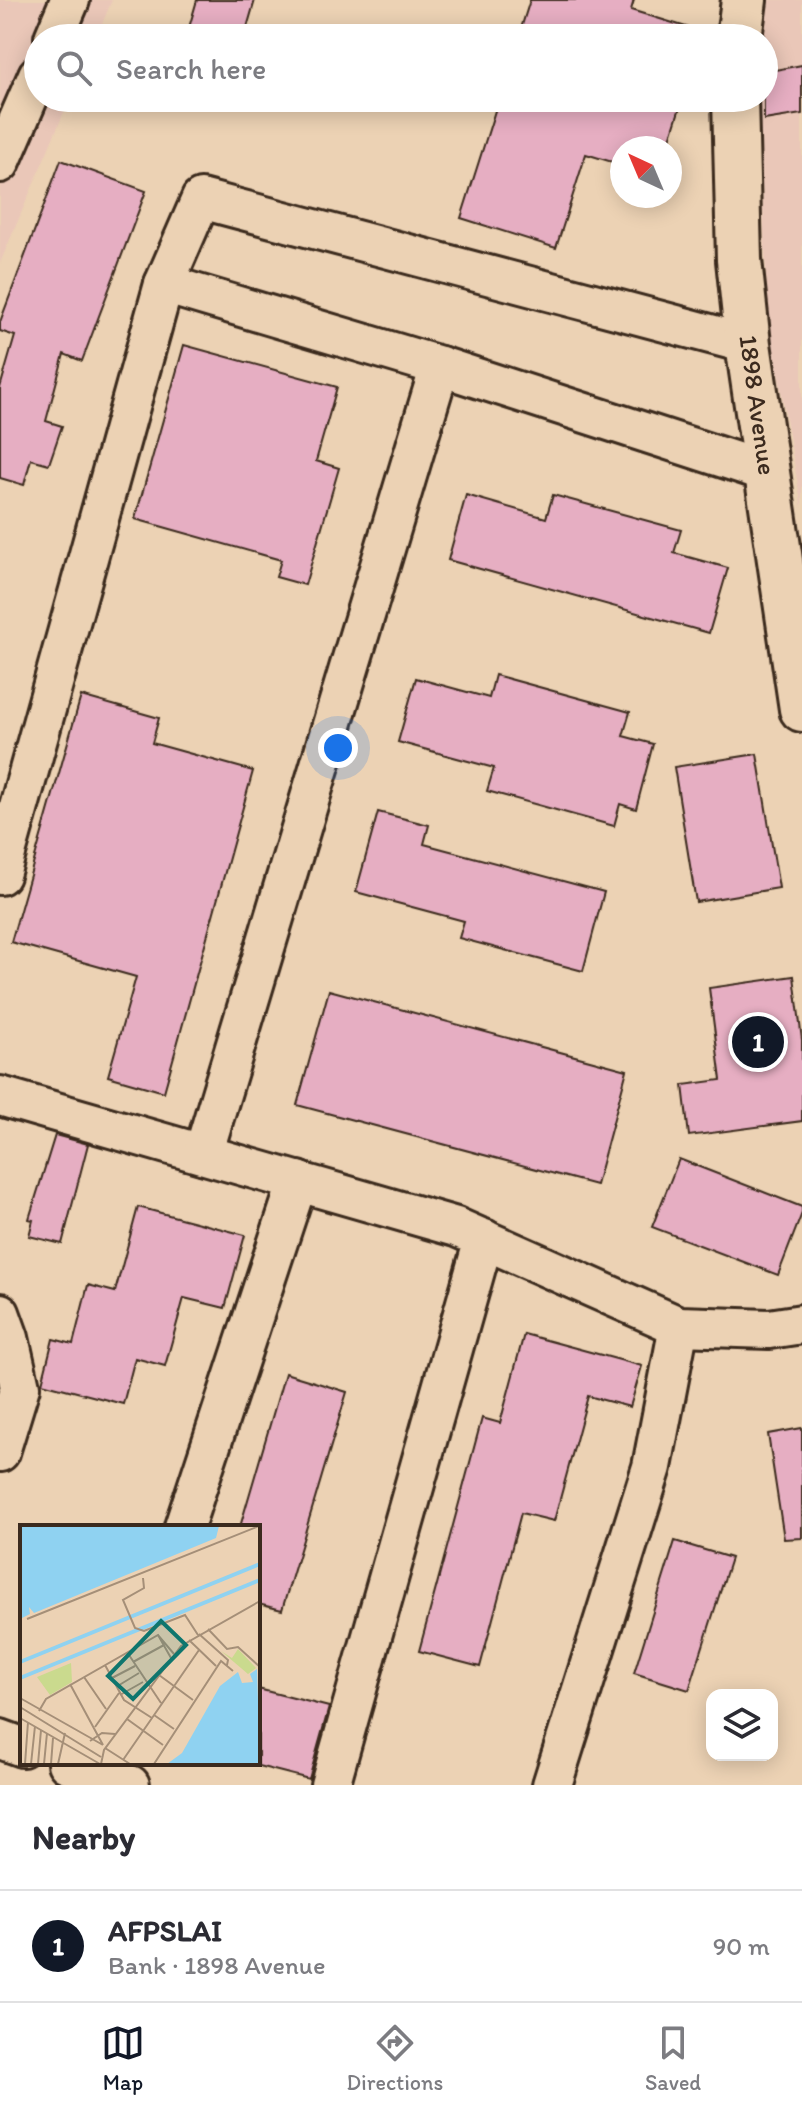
<!DOCTYPE html>
<html lang="en">
<head>
<meta charset="utf-8">
<style>
	:root { --surface:#fff; --page:#f2f2f3; --text:#2b2b33; --muted:#7c7c81; --line:#e1e1e2; --accent:#111827 }
	body { margin:0; font-family:Itim,sans-serif; background:var(--page); color:var(--text) }
	.controls { position:absolute; right:24px; bottom:24px; display:grid; overflow:hidden; border-radius:16px; box-shadow:0 4px 20px #0003 }
	.controls button { width:72px; height:72px; display:grid; place-items:center; padding:0; border:0; border-bottom:2px solid var(--line); background:var(--surface); color:var(--text); font:40px sans-serif }
	.compass { position:absolute; left:610px; top:136px; width:72px; height:72px; border-radius:50%; background:var(--surface); box-shadow:0 4px 20px #0003; rotate:316deg }
	.you { position:absolute; left:338px; top:748px; width:28px; height:28px; margin:-20px; border:6px solid #fff; border-radius:50%; background:#1a73e8; box-shadow:0 0 0 12px #1a73e833 }
	.badge { display:grid; place-items:center; width:52px; height:52px; border-radius:50%; background:var(--accent); color:#fff; font-size:26px; font-weight:700 }
	.pin { position:absolute; translate:-50% -50%; border:4px solid #fff; box-shadow:0 2px 8px #0006 }
	.list { margin:0; padding:0; list-style:none }
	h2 { display:flex; justify-content:space-between; align-items:center; height:104px; margin:0; padding:0 32px; font-size:34px }
	h2 small { font-size:26px; font-weight:400; color:var(--muted) }
	.list li { display:grid; grid-template-columns:52px 1fr auto; gap:24px; align-items:center; box-sizing:border-box; height:112px; padding:0 32px; border-top:2px solid var(--line) }
	.list b { display:block; font-size:30px; white-space:nowrap }
	.list p { margin:0; font-size:26px; white-space:nowrap; color:var(--muted) }
	.list em { font-size:26px; font-style:normal; color:var(--muted) }
	.icon { flex:none; width:44px; height:44px; fill:none; stroke:currentColor; stroke-width:2; stroke-linecap:round; stroke-linejoin:round }
	.map { position:relative; flex:none; width:802px; height:1785px; overflow:hidden }
	.search { position:absolute; background:var(--surface); box-shadow:0 4px 20px #0003; left:24px; right:24px; top:24px; height:88px; display:flex; align-items:center; gap:20px; box-sizing:border-box; padding:0 28px; border-radius:44px; color:var(--muted); font-size:30px }
	.sheet { height:216px; background:var(--surface) }
	nav { display:flex; justify-content:space-around; align-items:center; box-sizing:border-box; height:112px; border-top:2px solid var(--line); background:var(--surface); font-size:22px; color:var(--muted) }
	nav a { display:grid; justify-items:center; gap:4px }
	nav .on { color:var(--accent) }
	.map>svg:first-child { display:block }
</style>
</head>
<body>
<div class="map">
<svg width="802" height="1785" viewBox="0 0 802 1785">
	<rect width="100%" height="100%" fill="#ecd2b4"/>
	<filter id="ink" filterUnits="userSpaceOnUse"><feTurbulence type="fractalNoise" baseFrequency=".0125" numOctaves="2"/><feDisplacementMap in="SourceGraphic" scale="16" xChannelSelector="R" yChannelSelector="G"/><feConvolveMatrix kernelMatrix="1 2 1 2 8 2 1 2 1" color-interpolation-filters="sRGB"/></filter>
	<g filter="url(#ink)">
		<g fill="#eac7b8">
			<path d="M 0,0 L 112,0 L 96,38 L 38,38 L 38,98 L 70,98 L 0,263 Z"/>
			<path d="M 765,0 L 802,0 L 802,508 L 768,317 L 758,98 L 764,98 L 764,38 L 761,38 Z"/>
		</g>
		<g fill="#e6aec2" stroke="#3b2a1e" stroke-width="2">
			<path d="M 197,0 L 255,0 L 244,38 L 186,38 Z"/>
			<path d="M 530,0 L 634,0 L 631,10 L 699,31 L 698,38 L 518,38 Z"/>
			<path d="M 802,65 L 802,114 L 764,120 L 764,72 Z"/>
			<path d="M 499,98 L 683,98 L 667,148 L 622,148 L 622,165 L 586,154 L 556,248 L 461,218 Z"/>
			<path d="M 61,160 L 146,191 L 82,361 L 64,354 L 46,421 L 62,426 L 49,464 L 31,459 L 24,485 L 0,478 L 0,388 L 15,336 L 0,331 L 0,322 Z"/>
			<path d="M 184,345 L 337,387 L 316,461 L 339,468 L 305,585 L 276,577 L 281,560 L 135,519 Z"/>
			<path d="M 466,495 L 546,518 L 553,495 L 681,530 L 674,553 L 728,568 L 709,633 L 448,560 Z"/>
			<path d="M 495,675 L 630,712 L 623,736 L 653,744 L 636,809 L 620,804 L 614,826 L 487,791 L 494,768 L 398,742 L 416,678 L 489,698 Z"/>
			<path d="M 81,696 L 159,718 L 152,743 L 253,771 L 164,1092 L 108,1076 L 136,977 L 11,942 Z"/>
			<path d="M 757,754 L 779,888 L 696,902 L 674,767 Z"/>
			<path d="M 378,812 L 429,825 L 424,844 L 604,892 L 583,971 L 459,938 L 464,921 L 356,892 Z"/>
			<path d="M 794,976 L 802,1040 L 802,1121 L 689,1136 L 683,1085 L 721,1080 L 709,988 Z"/>
			<path d="M 329,990 L 627,1070 L 596,1185 L 297,1105 Z"/>
			<path d="M 55,1135 L 88,1144 L 62,1244 L 29,1236 L 33,1220 L 29,1219 Z"/>
			<path d="M 679,1159 L 802,1207 L 802,1213 L 778,1275 L 652,1227 Z"/>
			<path d="M 138,1207 L 245,1235 L 225,1308 L 184,1298 L 165,1366 L 135,1358 L 123,1404 L 42,1383 L 53,1339 L 73,1344 L 88,1285 L 115,1292 Z"/>
			<path d="M 524,1334 L 642,1366 L 630,1407 L 588,1396 L 554,1521 L 521,1513 L 480,1667 L 419,1651 L 482,1418 L 500,1423 Z"/>
			<path d="M 285,1373 L 347,1392 L 282,1610 L 258,1604 L 258,1527 L 240,1527 Z"/>
			<path d="M 802,1428 L 802,1538 L 784,1539 L 768,1434 Z"/>
			<path d="M 675,1541 L 731,1558 L 689,1690 L 634,1673 Z"/>
			<path d="M 258,1689 L 329,1707 L 309,1779 L 258,1766 Z"/>
		</g>
		<g fill="none" stroke-linecap="round" stroke-linejoin="round">
			<defs>
				<g id="minor">
					<path d="M 54,38 L 70,0"/>
					<path d="M 0,163 L 38,75"/>
					<path d="M 164,284 L 440,366 L 767,472"/>
					<path d="M 0,875 L 164,284 L 201,199 L 748,344"/>
					<path d="M 0,1096 L 456,1227 L 679,1326 L 769,1329 L 802,1324"/>
					<path d="M 203,1154 L 440,366"/>
					<path d="M 0,1313 L 9,1338 L 20,1387 L 0,1452"/>
					<path d="M 184,1527 L 298,1181"/>
					<path d="M 0,1739 L 22,1747"/>
					<path d="M 67,1763 L 130,1785"/>
					<path d="M 330,1785 L 484,1239"/>
					<path d="M 552,1785 L 652,1467 L 679,1326"/>
				</g>
				<g id="tertiary">
					<path d="M 739,38 L 744,0"/>
					<path d="M 735,98 L 739,260 L 748,344 L 802,709"/>
				</g>
			</defs>
			<use href="#minor" stroke="#3b2a1e" stroke-width="44"/>
			<use href="#tertiary" stroke="#3b2a1e" stroke-width="50"/>
			<use href="#minor" stroke="#ecd2b4" stroke-width="38"/>
			<use href="#tertiary" stroke="#ecd2b4" stroke-width="44"/>
		</g>
	</g>
	<g text-anchor="middle" stroke-width="6" stroke-linejoin="round" paint-order="stroke">
		<g font-size="26" fill="#3b2a1e" stroke="#ecd2b4">
			<text transform="translate(758 405) rotate(82)" y="9">1898 Avenue</text>
		</g>
	</g>
	<g transform="translate(20 1525)">
		<rect width="240" height="240" fill="#ecd2b4"/>
		<path d="M 218,124 L 236,143 L 228,149 L 201,126 L 212,133 ZM 51,138 L 52,157 L 30,170 L 17,152 Z" fill="#cada8e"/>
		<path d="M 0,1 L 199,1 L 196,13 L 14,88 L 9,82 L 10,89 L 0,94 ZM 237,144 L 240,239 L 147,239 L 162,228 L 200,161 L 218,147 L 222,158 L 233,157 L 230,149 Z" fill="#8fd2f1"/>
		<path fill="none" stroke="#8fd2f1" stroke-width="4" d="M 0,137 L 240,39M 0,153 L 240,55"/>
		<path fill="none" stroke="#a58f78" stroke-width="2" d="M 123,53 L 124,63 L 103,75 L 115,103 L 124,106 L 165,90 L 178,110M 7,94 L 239,1M 188,104 L 207,124 L 218,122 L 240,142M 179,109 L 208,135 L 207,140M 138,110 L 151,133M 169,115 L 196,141M 107,127 L 141,178M 113,137 L 144,120M 85,140 L 104,175 L 132,193M 139,150 L 173,175M 64,152 L 86,184M 92,153 L 115,141M 50,159 L 83,220M 96,162 L 119,148M 100,170 L 123,157M 0,173 L 83,220M 0,182 L 81,232M 19,186 L 26,174 L 138,110 L 154,129M 134,190 L 154,204M 0,193 L 80,239M 107,194 L 143,220M 75,202 L 99,168M 70,216 L 82,208 L 95,209M 85,223 L 110,239M 103,235 L 179,125M 5,239 L 8,197M 11,239 L 15,201M 18,239 L 21,205M 24,239 L 27,208M 31,239 L 33,213M 38,239 L 45,208M 81,239 L 84,225 L 161,121 L 240,76M 134,239 L 201,136 L 213,146"/>
		<path fill="#0f766e" fill-opacity="0.15" stroke="#0f766e" stroke-width="4" d="M 141,96 L 166,120 L 113,174 L 88,151 Z"/>
		<rect width="240" height="240" fill="none" stroke="#3b2a1e" stroke-width="4"/>
	</g>
</svg>
<div class="controls">
<button><svg class="icon" aria-label="layers" viewBox="0 0 24 24"><path d="M12 4l9 5-9 5-9-5zM3 14l9 5 9-5"/></svg></button>
</div>
<svg class="compass" viewBox="-18 -18 36 36"><path d="M0-13l5 13h-10z" fill="#e53935"/><path d="M0 13l5-13h-10z" fill="#7c7c81"/></svg>
<div class="you"></div>
<div class="pin badge" style="left:758px;top:1042px">1</div>
<div class="search"><svg class="icon" aria-label="search" viewBox="0 0 24 24"><circle cx="10" cy="10" r="6"/><path d="M15 15l6 6"/></svg>Search here</div>
</div>
<section class="sheet">
<h2>Nearby<small></small></h2>
<ul class="list">
<li><span class="badge">1</span><div><b>AFPSLAI</b><p>Bank · 1898 Avenue</p></div><em>90 m</em></li>
</ul>
</section>
<nav>
<a class="on"><svg class="icon" aria-label="map" viewBox="0 0 24 24"><path d="M3 6l6-2 6 2 6-2v14l-6 2-6-2-6 2zM9 4v14M15 6v14"/></svg>Map</a>
<a><svg class="icon" aria-label="directions" viewBox="0 0 24 24"><path d="M12 3l9 9-9 9-9-9zM9 14v-3h6M13 9l2 2-2 2"/></svg>Directions</a>
<a><svg class="icon" aria-label="saved" viewBox="0 0 24 24"><path d="M7 4h10v16l-5-4-5 4z"/></svg>Saved</a>
</nav>
</body>
</html>
